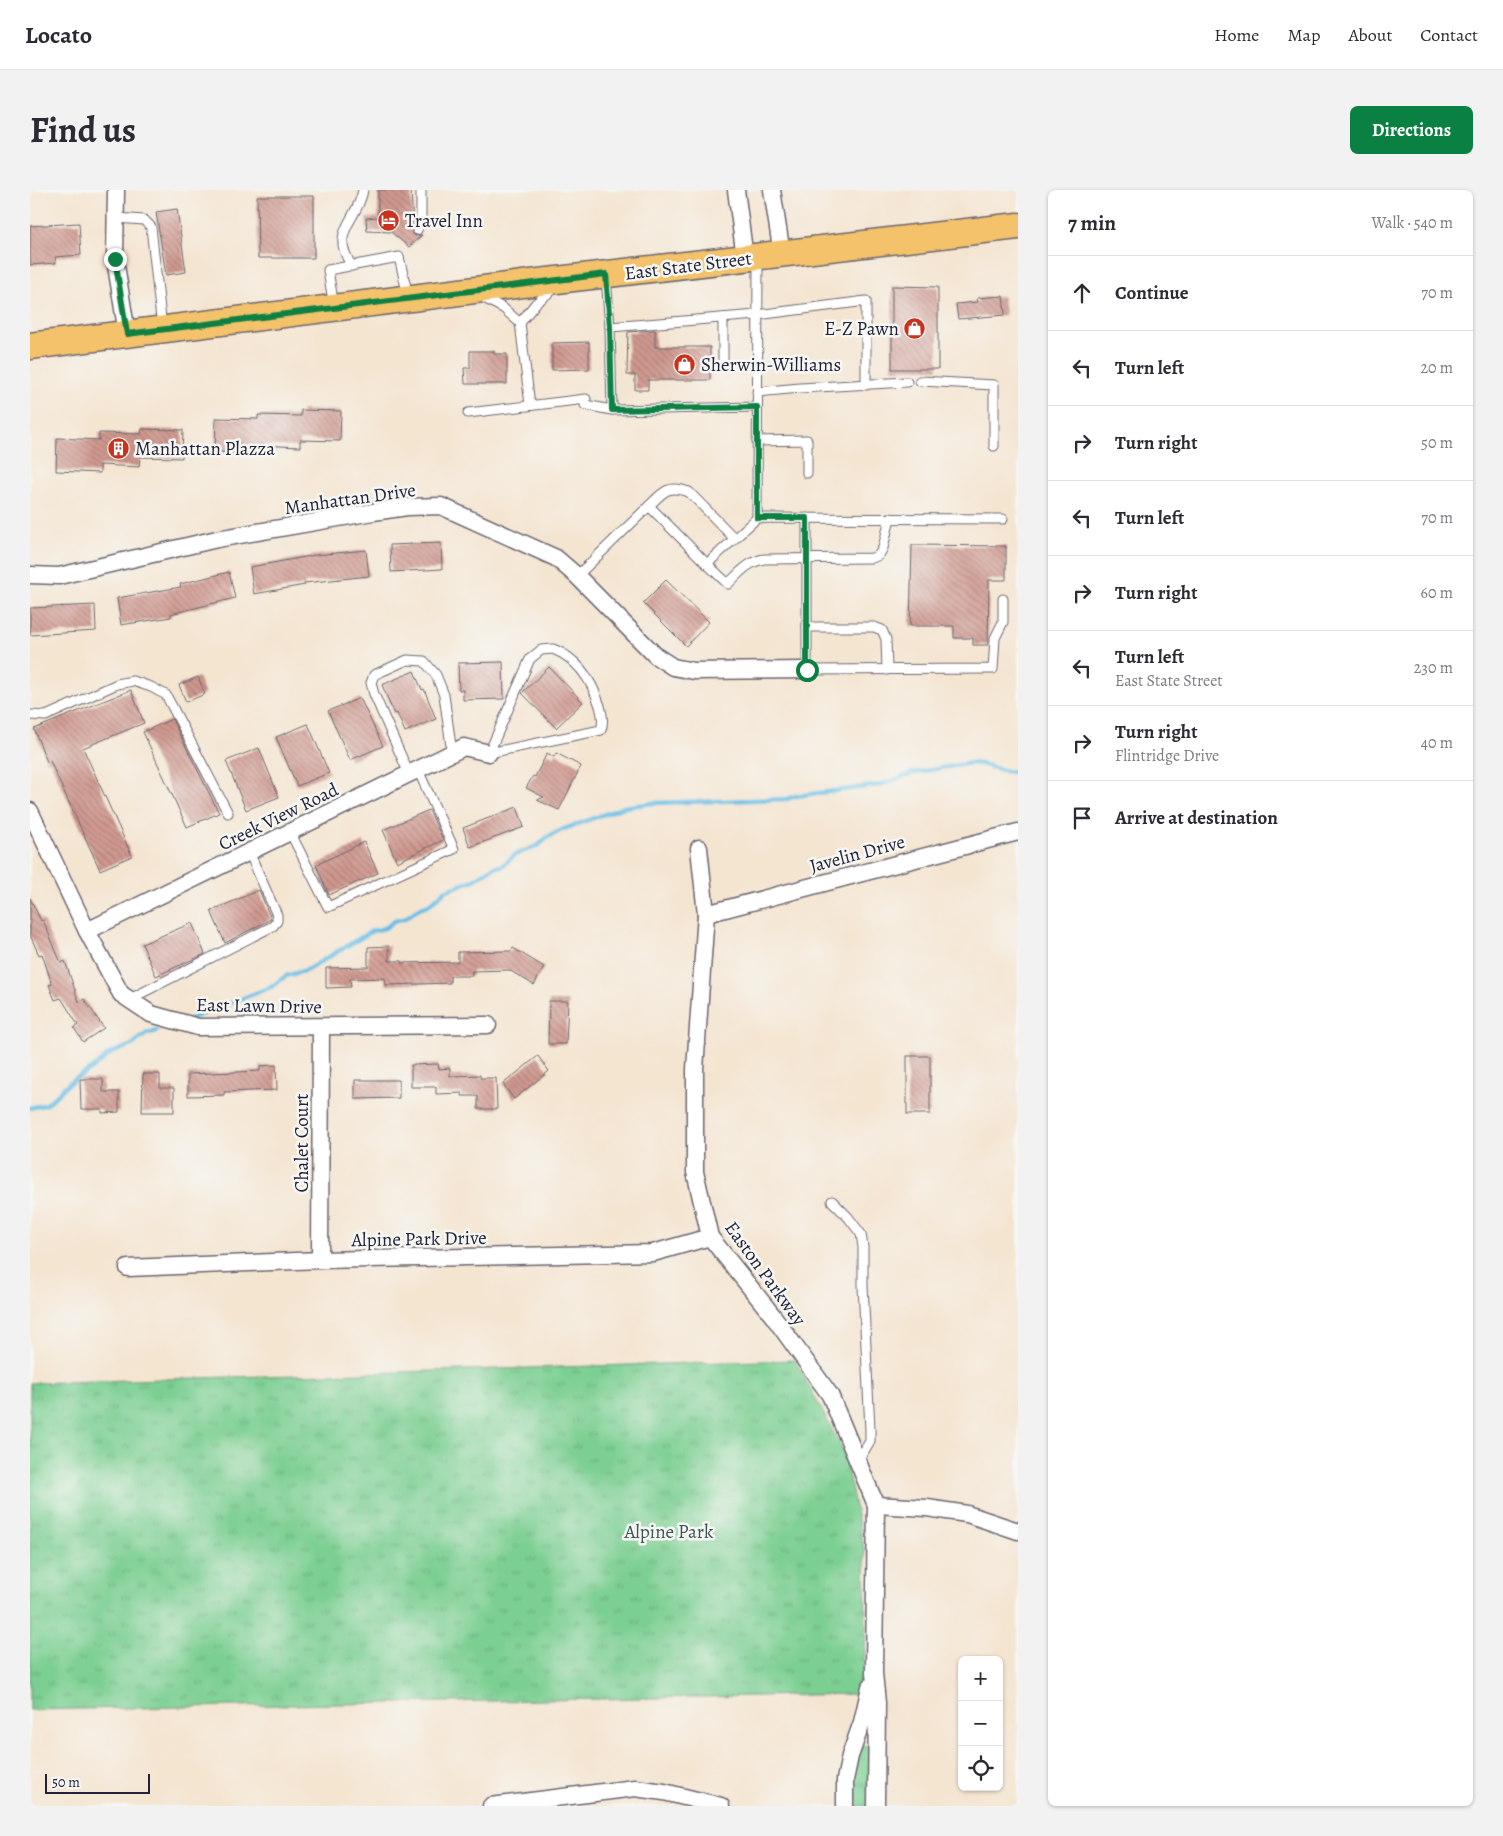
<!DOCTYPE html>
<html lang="en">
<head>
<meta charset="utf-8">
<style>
	:root { --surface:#fff; --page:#f2f2f3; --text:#2b2b33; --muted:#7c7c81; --line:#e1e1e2; --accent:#0b8043 }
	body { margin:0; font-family:Alegreya,serif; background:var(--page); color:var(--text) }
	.controls { position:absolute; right:15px; bottom:15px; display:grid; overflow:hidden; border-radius:8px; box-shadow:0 1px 4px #0004 }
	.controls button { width:45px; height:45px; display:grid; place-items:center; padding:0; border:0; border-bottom:1px solid var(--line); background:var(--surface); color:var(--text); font:25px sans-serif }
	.scale { position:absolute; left:15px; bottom:12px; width:105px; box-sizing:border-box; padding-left:5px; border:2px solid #22223b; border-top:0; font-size:14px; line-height:18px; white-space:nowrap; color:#22223b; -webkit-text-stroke:4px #f6f6f2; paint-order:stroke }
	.stop { position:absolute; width:15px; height:15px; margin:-11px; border:4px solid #0b8043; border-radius:50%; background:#fff }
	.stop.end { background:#0b8043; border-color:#fff; box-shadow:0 1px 5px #0008 }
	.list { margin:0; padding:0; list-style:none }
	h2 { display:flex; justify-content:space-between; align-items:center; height:65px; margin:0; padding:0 20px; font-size:21px }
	h2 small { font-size:16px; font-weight:400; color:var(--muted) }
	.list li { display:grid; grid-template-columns:32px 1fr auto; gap:15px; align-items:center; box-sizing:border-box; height:75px; padding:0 20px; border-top:1px solid var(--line) }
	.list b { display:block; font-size:19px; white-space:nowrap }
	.list p { margin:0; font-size:16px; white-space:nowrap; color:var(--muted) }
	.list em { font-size:16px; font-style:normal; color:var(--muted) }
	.icon { flex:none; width:28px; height:28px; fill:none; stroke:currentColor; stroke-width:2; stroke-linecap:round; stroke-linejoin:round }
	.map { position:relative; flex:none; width:988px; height:1616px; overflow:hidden; border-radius:8px }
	header { display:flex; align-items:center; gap:30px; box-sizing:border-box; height:70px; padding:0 25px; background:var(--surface); border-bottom:1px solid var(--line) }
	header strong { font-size:24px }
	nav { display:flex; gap:28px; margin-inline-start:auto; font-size:18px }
	.intro { display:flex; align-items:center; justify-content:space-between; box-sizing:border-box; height:120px; padding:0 30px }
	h1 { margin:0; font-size:35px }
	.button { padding:12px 22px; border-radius:8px; background:var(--accent); color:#fff; font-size:18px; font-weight:700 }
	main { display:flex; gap:30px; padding:0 30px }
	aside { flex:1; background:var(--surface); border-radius:8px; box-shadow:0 1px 4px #0004 }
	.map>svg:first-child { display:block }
</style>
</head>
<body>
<header>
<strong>Locato</strong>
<nav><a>Home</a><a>Map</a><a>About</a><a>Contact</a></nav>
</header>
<div class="intro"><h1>Find us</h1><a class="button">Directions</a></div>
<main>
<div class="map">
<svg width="988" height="1616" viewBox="0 0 988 1616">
	<defs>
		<pattern id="grass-tufts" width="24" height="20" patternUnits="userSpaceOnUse" patternTransform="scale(1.25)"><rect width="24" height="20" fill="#7ccf92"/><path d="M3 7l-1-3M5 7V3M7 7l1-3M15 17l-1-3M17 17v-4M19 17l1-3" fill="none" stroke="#6bb17f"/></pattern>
		<pattern id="building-back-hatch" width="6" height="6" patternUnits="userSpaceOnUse" patternTransform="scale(1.25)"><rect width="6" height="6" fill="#d0998f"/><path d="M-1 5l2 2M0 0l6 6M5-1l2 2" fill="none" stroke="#a87c76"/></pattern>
	</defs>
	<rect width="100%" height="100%" fill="#f6f6f2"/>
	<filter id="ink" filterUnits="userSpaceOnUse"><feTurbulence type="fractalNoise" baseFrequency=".02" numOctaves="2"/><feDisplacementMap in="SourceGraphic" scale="10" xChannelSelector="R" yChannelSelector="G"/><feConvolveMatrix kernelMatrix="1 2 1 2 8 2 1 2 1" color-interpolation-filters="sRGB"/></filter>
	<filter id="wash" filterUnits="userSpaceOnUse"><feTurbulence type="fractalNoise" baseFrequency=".0096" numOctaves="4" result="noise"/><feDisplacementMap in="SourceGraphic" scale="20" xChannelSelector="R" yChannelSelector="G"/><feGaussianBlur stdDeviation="1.12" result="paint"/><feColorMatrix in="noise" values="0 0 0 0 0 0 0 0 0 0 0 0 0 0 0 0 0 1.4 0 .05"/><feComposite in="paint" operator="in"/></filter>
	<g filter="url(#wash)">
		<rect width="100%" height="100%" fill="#f4e5d1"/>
		<g fill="url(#grass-tufts)" stroke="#4f7866">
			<path d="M 765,1170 L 813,1260 L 835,1363 L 836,1436 L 834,1479 L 829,1504 L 0,1520 L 0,1193 Z"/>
			<path d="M 836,1555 L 839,1562 L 839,1616 L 822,1616 C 823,1592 824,1579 832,1556 Z"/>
		</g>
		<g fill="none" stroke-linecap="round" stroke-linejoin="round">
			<g stroke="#69bfe6" stroke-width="4.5">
				<path d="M 160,829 L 241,797 L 256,786 L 277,780 L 342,741 L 355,738 L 366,730 L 374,729 L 391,717 L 398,716 L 415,701 L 444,690 L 464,677 L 472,676 L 485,665 L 509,655 L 518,647 L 534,639 L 594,617 L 623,613 L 757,609 L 766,606 L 850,595 L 883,583 L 941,573 C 957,573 972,583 988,582"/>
				<path d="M 0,918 L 17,914 L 39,893 L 64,877 L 81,863 L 102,855 L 116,844 L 127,841"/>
			</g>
		</g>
		<g id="blocks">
			<g fill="url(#building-back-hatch)">
				<path d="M 348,0 L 381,0 L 383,34 L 381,41 L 385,46 L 392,45 L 379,57 L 361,42 L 337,41 L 336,28 L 348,27 Z"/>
				<path d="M 227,6 L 284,6 L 284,68 L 228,68 Z"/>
				<path d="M 147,19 L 156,82 L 136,85 L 126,22 Z"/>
				<path d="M 49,33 L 51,65 L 25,67 L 26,73 L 0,75 L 0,36 Z"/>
				<path d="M 862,96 L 908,97 L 908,179 L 862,179 Z"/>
				<path d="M 973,106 L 975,125 L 928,129 L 926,114 L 948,112 L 947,108 Z"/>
				<path d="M 625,140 L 625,157 L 680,157 L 680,190 L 618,190 L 618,200 L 605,200 L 605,185 L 597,185 L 598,142 Z"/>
				<path d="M 559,152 L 559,179 L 522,180 L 522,153 Z"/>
				<path d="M 440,161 L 464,161 L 464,164 L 477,164 L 477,194 L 435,194 L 434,178 L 440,178 Z"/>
				<path d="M 271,220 L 311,221 L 310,251 L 270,250 L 270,257 L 229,255 L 229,263 L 185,262 L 186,228 L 228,229 L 228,225 L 271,226 Z"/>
				<path d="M 112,239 L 153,240 L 152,268 L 110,267 L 109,277 L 70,275 L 70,283 L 26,281 L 27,248 L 69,250 L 69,243 L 111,244 Z"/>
				<path d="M 411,353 L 412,379 L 361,382 L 360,355 Z"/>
				<path d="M 882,355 L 976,356 L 976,390 L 959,390 L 958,455 L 943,455 L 943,448 L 924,448 L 924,436 L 880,436 Z"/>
				<path d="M 336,360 L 339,386 L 274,393 L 275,395 L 224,404 L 220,377 L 286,365 Z"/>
				<path d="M 199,382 L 205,408 L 141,424 L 141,427 L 91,435 L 87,408 L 151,397 L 150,394 Z"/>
				<path d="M 636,390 L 679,432 L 656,456 L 613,413 Z"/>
				<path d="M 65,415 L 66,441 L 0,445 L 0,418 Z"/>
				<path d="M 473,472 L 474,509 L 433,510 L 433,500 L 429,500 L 428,473 Z"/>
				<path d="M 519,477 L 553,512 L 526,538 L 492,503 Z"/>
				<path d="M 384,481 L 392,500 L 394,499 L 406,529 L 375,542 L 367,523 L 364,524 L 352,495 Z"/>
				<path d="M 168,487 L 175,504 L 156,512 L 149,495 Z"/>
				<path d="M 101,500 L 114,533 L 53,558 L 102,666 L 70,680 L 20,571 L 17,572 L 4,539 Z"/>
				<path d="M 330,508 L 353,556 L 320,570 L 298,521 Z"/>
				<path d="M 142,529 L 189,623 L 157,637 L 113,542 Z"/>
				<path d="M 278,534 L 299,583 L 267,596 L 246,547 Z"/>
				<path d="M 229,558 L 249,607 L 216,620 L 196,571 Z"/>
				<path d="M 517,563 L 524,567 L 526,563 L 551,576 L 529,620 L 507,610 L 514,607 L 496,598 L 503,586 L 505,587 Z"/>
				<path d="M 487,617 L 494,637 L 440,657 L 433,638 Z"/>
				<path d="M 399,620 L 413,650 L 367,672 L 353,640 Z"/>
				<path d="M 334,652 L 348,683 L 299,705 L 286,675 Z"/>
				<path d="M 229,700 L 241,729 L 195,753 L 181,721 Z"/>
				<path d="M 0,708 L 11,731 L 13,730 L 31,773 L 35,771 L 49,812 L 54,809 L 74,838 L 53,852 L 44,838 L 48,835 L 31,808 L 25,810 L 19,795 L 22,794 L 12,764 L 9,765 L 0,745 Z"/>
				<path d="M 162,733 L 175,764 L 126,786 L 112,754 Z"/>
				<path d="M 359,756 L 359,771 L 372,771 L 372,773 L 428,772 L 428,762 L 481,761 L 483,758 L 514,777 L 504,795 L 479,780 L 442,781 L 442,786 L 420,786 L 420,793 L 356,795 L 355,788 L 320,789 L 321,797 L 296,798 L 296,778 L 338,777 L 338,757 Z"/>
				<path d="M 519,811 L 538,811 L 536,854 L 518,854 Z"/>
				<path d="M 508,866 L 519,881 L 484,909 L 473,894 Z"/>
				<rect x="877" y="866" width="23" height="58"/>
				<path d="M 408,874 L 409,879 L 420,878 L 420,886 L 450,885 L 450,888 L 466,888 L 467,919 L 448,919 L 448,906 L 432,906 L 432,903 L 406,904 L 406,897 L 381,897 L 381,875 Z"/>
				<path d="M 246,875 L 247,900 L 194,902 L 194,905 L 158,906 L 158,884 L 230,881 L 230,876 Z"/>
				<path d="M 113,884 L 130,884 L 130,898 L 144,898 L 144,922 L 112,922 Z"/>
				<path d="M 50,889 L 73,889 L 73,902 L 89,902 L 89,922 L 72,923 L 72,919 L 51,919 Z"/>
				<path d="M 325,890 L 369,890 L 369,908 L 325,909 Z"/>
			</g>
		</g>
	</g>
	<g filter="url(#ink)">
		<use href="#blocks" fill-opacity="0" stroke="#6c6670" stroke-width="1"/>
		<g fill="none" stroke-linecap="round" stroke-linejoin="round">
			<defs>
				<g id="lane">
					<path d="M 86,28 L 114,30 L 121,37 L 132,138"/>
					<path d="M 387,40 L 391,31 L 391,0"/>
					<path d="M 322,76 C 298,41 328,31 333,0"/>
					<path d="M 576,87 L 580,137"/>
					<path d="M 450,106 L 473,118 L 490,133 L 500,215"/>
					<path d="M 304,117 L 298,80 L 369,67 L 378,106"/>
					<path d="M 490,133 L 506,113 L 525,98"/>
					<path d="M 693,175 L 693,128"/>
					<path d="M 890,191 L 964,195 L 964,256"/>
					<path d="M 727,202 L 770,198 L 877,192"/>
					<path d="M 555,215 L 582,220"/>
					<path d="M 727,217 L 582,220 L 580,137 L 727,125 L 836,111 L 836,195"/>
					<path d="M 438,223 L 556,209"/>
					<path d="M 727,251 L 777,250 L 777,283"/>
					<path d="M 619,316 C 633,302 638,294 659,302 L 704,348"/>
					<path d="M 727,328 L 728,69"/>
					<path d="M 777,328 L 777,480 L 963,479 L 965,448 L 973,432 L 973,409"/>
					<path d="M 677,374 L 698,394 C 710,382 718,372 734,369 L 842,368 L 849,365 L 853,358 L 860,328"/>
					<path d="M 547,386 L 619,316 L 677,374 L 727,328 L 973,329"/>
					<path d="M 777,437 L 844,437 L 852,440 L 856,449 L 857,480"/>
					<path d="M 523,459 C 549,469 562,491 570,516 C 572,524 574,532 571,540 L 459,563 L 500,469 L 511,460 Z"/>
					<path d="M 0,525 L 16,526 L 87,494 L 103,491 L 121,497 L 136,505 L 198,623"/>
					<path d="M 379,584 L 344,504 L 341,493 L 344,485 L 377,470 L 394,471 L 406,485 L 414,505 L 422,563"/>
					<path d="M 260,642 L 298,717 L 424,659 L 388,580"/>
					<path d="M 100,809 L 243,736 L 247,731 L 247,725 L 219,662"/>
					<path d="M 802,1011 L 818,1027 L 831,1044 L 833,1057 L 833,1095 L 840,1240 L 840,1251 L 828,1271"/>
				</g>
				<g id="street">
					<path d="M 86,0 L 85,69 L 97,144"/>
					<path d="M 706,0 L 715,68"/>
					<path d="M 742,0 L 752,64"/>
					<path d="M 0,385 L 29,386 L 187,349 L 343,322 L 377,317 L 411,316 L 526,368 L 547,386 L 626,466 L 643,477 L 664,481 L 777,480"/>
					<path d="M 0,621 L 57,741 L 91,804 L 121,824 L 168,837 L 458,835"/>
					<path d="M 669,658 L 676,724 L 665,879 L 665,982 L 680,1047 L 743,1126 L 800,1205 L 846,1315 L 844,1483 L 847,1513 L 846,1616"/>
					<path d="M 676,724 L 988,642"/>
					<path d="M 57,741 L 434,557 L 459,563"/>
					<path d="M 290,1070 L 291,837"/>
					<path d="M 98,1078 L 290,1070 L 623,1063 L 680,1047"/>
					<path d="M 846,1315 L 897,1318 L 937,1324 L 988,1341"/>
					<path d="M 461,1616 L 605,1598 L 634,1602 L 691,1616"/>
					<path d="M 815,1616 L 815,1590 L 820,1566 L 832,1532 L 840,1497"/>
				</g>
				<path id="primary" d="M 0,156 L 501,93 L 988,36"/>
			</defs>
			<use href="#lane" stroke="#6c6670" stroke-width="11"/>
			<use href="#street" stroke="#6c6670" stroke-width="19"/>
			<use href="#primary" stroke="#6c6670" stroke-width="29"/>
			<use href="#lane" stroke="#fff" stroke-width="9"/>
			<use href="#street" stroke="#fff" stroke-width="16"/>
			<use href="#primary" stroke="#f3c26a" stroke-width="26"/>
		</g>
	</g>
	<g fill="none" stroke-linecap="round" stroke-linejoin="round" filter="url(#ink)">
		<path stroke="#0b8043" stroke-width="6" d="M 85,69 L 97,144 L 576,84 L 580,137 L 582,220 L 727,217 L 727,328 L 777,328 L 777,480"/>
	</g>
	<defs>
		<symbol id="hotel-disc" viewBox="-11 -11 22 22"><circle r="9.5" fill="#c8321e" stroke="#f6f6f2"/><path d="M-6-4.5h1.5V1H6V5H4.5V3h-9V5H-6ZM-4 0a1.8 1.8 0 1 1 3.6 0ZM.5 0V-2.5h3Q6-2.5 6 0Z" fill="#fff"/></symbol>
		<symbol id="shop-disc" viewBox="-11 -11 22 22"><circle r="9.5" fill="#c8321e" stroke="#f6f6f2"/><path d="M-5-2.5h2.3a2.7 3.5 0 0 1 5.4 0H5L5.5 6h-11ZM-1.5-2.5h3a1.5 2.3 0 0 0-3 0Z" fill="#fff"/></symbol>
		<symbol id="building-disc" viewBox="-11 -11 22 22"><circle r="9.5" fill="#c8321e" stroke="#f6f6f2"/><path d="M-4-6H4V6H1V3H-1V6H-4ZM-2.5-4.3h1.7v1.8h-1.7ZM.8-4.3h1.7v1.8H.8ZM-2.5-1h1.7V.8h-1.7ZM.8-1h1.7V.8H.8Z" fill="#fff"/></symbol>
	</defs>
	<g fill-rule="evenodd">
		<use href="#hotel-disc" x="346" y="18" width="25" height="25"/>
		<use href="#shop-disc" x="872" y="126" width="25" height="25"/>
		<use href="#shop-disc" x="642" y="162" width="25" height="25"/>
		<use href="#building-disc" x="76" y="246" width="25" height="25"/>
	</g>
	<g text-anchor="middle" stroke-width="5" stroke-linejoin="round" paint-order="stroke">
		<g font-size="19" fill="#22223b" stroke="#f6f6f2" text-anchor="start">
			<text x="375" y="37">Travel Inn</text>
			<text x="869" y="145" text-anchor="end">E-Z Pawn</text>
			<text x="671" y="181">Sherwin-Williams</text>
			<text x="105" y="265">Manhattan Plazza</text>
		</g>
		<g font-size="19" fill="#22223b" stroke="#f6f6f2">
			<text transform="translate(658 75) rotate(-7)" y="7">East State Street</text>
			<text transform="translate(320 308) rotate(-8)" y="7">Manhattan Drive</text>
			<text transform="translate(248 626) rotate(-26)" y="7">Creek View Road</text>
			<text transform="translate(827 663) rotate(-15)" y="7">Javelin Drive</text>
			<text transform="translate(229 815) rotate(1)" y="7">East Lawn Drive</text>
			<text transform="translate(271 953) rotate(-90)" y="7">Chalet Court</text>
			<text transform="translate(389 1048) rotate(-1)" y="7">Alpine Park Drive</text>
			<text transform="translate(736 1083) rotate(54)" y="7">Easton Parkway</text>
		</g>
		<g font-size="19" fill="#3d5655" stroke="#f6f6f2">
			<text x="639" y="1348">Alpine Park</text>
		</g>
	</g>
</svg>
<div class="controls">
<button>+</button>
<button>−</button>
<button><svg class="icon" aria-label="locate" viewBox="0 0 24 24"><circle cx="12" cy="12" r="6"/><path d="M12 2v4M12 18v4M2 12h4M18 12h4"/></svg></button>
</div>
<div class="scale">50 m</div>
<div class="stop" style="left:777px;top:480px"></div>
<div class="stop end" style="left:85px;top:69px"></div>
</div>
<aside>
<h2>7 min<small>Walk · 540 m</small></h2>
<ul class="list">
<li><svg class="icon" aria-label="ahead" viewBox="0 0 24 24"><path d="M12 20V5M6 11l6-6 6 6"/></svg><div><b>Continue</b></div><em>70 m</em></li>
<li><svg class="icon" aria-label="left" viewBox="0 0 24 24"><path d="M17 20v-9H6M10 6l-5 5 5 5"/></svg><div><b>Turn left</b></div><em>20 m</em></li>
<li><svg class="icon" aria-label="right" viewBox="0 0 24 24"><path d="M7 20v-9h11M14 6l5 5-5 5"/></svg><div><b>Turn right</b></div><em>50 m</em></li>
<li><svg class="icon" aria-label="left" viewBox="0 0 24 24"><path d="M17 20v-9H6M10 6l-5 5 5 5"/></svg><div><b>Turn left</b></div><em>70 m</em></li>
<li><svg class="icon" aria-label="right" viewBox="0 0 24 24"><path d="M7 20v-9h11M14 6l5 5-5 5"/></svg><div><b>Turn right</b></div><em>60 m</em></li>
<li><svg class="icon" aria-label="left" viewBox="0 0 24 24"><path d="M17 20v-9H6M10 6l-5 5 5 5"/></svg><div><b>Turn left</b><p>East State Street</p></div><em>230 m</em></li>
<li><svg class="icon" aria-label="right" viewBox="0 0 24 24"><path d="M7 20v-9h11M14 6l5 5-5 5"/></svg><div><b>Turn right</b><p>Flintridge Drive</p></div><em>40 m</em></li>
<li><svg class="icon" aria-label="arrive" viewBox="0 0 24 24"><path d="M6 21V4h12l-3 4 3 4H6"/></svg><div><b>Arrive at destination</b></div></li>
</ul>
</aside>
</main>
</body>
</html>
